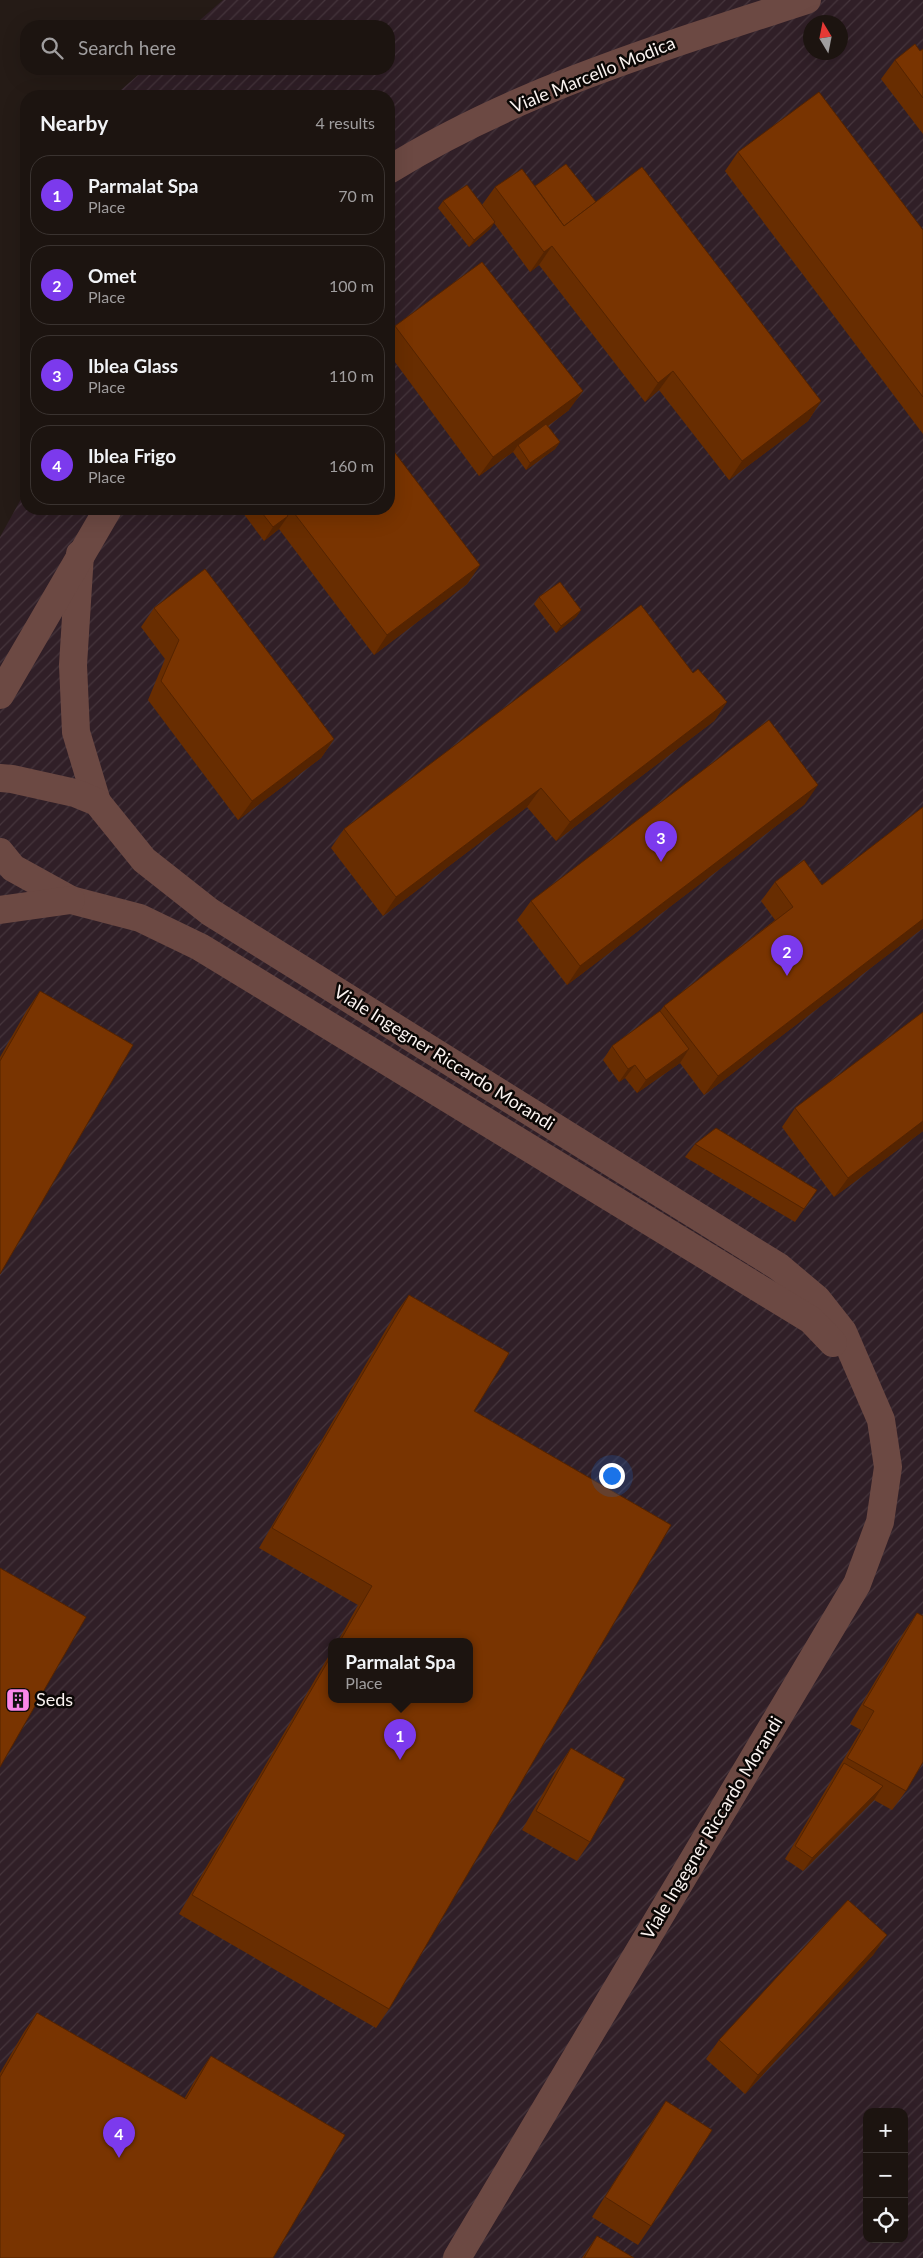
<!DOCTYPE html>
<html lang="en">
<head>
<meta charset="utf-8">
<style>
	:root { --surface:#1c1410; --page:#251d19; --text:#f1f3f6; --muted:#a09e9f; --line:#3a3330; --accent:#7c3aed }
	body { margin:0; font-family:Lato,sans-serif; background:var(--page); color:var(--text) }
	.controls { position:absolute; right:15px; bottom:15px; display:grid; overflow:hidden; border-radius:10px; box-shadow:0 5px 20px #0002 }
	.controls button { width:45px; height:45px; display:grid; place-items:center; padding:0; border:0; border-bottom:1px solid var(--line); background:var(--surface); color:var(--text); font:25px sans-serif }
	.compass { position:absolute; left:803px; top:15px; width:45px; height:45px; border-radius:50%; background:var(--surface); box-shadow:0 5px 20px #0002; rotate:350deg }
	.you { position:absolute; left:611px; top:1475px; width:18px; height:18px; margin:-12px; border:4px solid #fff; border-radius:50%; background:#1a73e8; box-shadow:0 0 0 8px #1a73e833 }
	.badge { display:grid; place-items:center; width:32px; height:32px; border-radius:50%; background:var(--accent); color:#fff; font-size:16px; font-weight:700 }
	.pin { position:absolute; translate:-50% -41px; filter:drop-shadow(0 1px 2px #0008) }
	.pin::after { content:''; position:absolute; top:26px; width:18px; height:15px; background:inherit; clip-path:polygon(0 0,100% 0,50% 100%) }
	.popup { position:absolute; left:328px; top:1638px; width:145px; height:65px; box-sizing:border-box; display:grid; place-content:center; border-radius:10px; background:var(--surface); filter:drop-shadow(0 1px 4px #0005); font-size:16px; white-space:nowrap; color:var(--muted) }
	.popup b { font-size:19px; color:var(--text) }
	.popup::after { content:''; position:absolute; left:50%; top:100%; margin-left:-10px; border:10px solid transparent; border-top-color:var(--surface) }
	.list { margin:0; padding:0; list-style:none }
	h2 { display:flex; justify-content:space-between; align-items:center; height:65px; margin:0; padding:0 20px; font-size:21px }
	h2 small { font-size:16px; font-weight:400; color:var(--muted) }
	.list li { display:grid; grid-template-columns:32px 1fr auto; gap:15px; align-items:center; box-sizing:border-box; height:80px; margin:0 10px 10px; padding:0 10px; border:1px solid var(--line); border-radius:20px }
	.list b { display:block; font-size:19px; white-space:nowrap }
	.list p { margin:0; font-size:16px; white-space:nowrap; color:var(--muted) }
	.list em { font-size:16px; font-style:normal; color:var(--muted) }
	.icon { flex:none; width:28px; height:28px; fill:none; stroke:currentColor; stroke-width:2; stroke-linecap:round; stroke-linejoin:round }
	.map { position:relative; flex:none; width:923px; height:2258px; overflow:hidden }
	.search { position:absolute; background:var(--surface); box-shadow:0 5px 20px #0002; left:20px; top:20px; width:375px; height:55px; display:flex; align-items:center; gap:12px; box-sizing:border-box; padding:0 18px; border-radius:20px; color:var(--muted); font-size:19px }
	.panel { position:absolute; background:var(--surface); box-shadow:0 5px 20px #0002; left:20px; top:90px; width:375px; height:425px; border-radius:20px }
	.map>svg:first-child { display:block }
</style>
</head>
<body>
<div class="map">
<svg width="923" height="2258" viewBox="0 0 923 2258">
	<defs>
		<pattern id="industrial-furrows" width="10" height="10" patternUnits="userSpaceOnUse" patternTransform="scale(1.25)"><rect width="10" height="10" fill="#301f27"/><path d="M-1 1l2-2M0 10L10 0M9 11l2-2" fill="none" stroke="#45353c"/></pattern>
	</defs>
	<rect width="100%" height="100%" fill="#251b16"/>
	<path fill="url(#industrial-furrows)" fill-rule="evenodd" d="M 223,0 L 923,0 L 923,2258 L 0,2258 L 0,537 L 26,490 L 26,509 L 389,509 L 389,96 L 114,96 L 145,69 L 389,69 L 389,26 L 193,26 ZM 810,22 L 840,22 L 840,52 L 810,52 ZM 331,1641 L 469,1641 L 469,1699 L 331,1699 ZM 867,2112 L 904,2112 L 904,2239 L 867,2239 Z"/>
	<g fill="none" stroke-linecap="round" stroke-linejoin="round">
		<g stroke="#6c4943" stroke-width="28">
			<path d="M 80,554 L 73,665 L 76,732 L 97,802"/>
			<path d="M 0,778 L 12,779 L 75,793 L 97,802 L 144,860 L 210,912 L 779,1267 L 817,1299 L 843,1332 L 881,1420 L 888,1467 L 880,1522 L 857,1584 L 457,2258"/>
			<path d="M 0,852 L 13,868 L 71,900 L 140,918 L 200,947 L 811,1320 L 833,1343"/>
			<path d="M 0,910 L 71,900"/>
		</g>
		<g stroke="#6c4943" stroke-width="28">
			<path d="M 389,170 C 515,91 665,46 807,0"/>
			<path d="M 0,695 L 108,509"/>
		</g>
	</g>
	<g fill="#682d01">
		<path d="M 923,49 L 923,134 L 881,79 L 895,60 L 920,51 Z"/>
		<path d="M 738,152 L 923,230 L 923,434 L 725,171 Z"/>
		<path d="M 535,186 L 596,202 L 821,401 L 808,421 L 729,480 L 659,390 L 645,402 L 539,265 L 530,272 L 494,223 L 490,229 L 469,247 L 438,208 L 443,201 L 482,205 L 495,187 Z"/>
		<path d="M 395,326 L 569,410 L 548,426 L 560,442 L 555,449 L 526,470 L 513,452 L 479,476 L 389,354 L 389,336 Z"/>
		<path d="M 246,509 L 389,509 L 480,565 L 467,584 L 374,655 L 279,529 L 264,541 L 243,513 Z"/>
		<path d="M 539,597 L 581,610 L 576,617 L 556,633 L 534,604 Z"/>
		<path d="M 154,608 L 334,739 L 321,758 L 238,820 L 148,700 L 165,659 L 141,627 Z"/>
		<path d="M 693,673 L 727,702 L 714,721 L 556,841 L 527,807 L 383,916 L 331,848 L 344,829 Z"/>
		<path d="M 805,804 L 567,985 L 517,920 L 531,901 Z"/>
		<path d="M 923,807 L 923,928 L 704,1095 L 680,1063 L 637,1093 L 625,1078 L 619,1082 L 603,1060 L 612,1046 L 660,1011 L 664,1006 L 775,920 L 761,901 L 775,882 L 822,885 Z"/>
		<path d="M 40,991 L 0,1274 L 0,1057 L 27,1010 Z"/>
		<path d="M 795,1108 L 923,1131 L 834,1197 L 782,1127 Z"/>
		<path d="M 695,1144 L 804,1209 L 795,1222 L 685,1157 Z"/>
		<path d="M 409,1295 L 509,1353 L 474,1411 L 671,1525 L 389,2009 L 376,2028 L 179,1914 L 331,1652 L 331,1699 L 469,1699 L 469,1641 L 338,1641 L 358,1605 L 259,1548 L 395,1314 Z"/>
		<path d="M 917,1613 L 906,1791 L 892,1810 L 874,1800 L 803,1871 L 785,1859 L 861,1730 L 850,1724 L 904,1632 Z"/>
		<path d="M 571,1748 L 590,1842 L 577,1861 L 522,1830 L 558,1767 Z"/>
		<path d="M 874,1954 L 745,2094 L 706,2059 L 719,2040 Z"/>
		<path d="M 37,2013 L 184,2099 L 198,2075 L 211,2056 L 273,2258 L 0,2258 L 0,2073 L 24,2032 Z"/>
		<path d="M 666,2101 L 651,2226 L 638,2245 L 592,2217 L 653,2120 Z"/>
		<path d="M 597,2236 L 634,2258 L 582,2258 Z"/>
	</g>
	<g fill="#552401">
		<path d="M 495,222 L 490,229 L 469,247 L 474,240 Z"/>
		<path d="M 552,246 L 539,265 L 530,272 L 544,252 Z"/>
		<path d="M 673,371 L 659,390 L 645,402 L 658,383 Z"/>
		<path d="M 583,391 L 569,410 L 519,447 L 518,445 L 513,452 L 479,476 L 493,457 Z"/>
		<path d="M 821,401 L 808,421 L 729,480 L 742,461 Z"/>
		<path d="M 560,442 L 555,449 L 526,470 L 530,463 Z"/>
		<path d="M 288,516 L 279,529 L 264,541 L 273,527 Z"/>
		<path d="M 480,565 L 467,584 L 374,655 L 387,635 Z"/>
		<path d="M 581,610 L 576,617 L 556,633 L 561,626 Z"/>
		<path d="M 727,702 L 714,721 L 556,841 L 570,822 Z"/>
		<path d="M 334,739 L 321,758 L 238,820 L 252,801 Z"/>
		<path d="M 818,785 L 805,804 L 567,985 L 580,966 Z"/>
		<path d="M 541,788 L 527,807 L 383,916 L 396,897 Z"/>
		<path d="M 923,919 L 923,928 L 704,1095 L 718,1076 Z"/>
		<path d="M 689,1049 L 680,1063 L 637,1093 L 646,1080 Z"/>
		<path d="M 635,1065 L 625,1078 L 619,1082 L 628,1069 Z"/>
		<path d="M 923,1121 L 923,1131 L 834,1197 L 848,1178 Z"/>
		<path d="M 883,1786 L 874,1800 L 803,1871 L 812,1858 Z"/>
		<path d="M 887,1935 L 874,1954 L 745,2094 L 758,2075 Z"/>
	</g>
	<g fill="#793401" stroke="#552401">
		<path d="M 915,44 L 920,51 L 923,49 L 923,98 L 895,60 Z"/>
		<path d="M 819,92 L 923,230 L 923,397 L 738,152 Z"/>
		<path d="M 566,164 L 596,202 L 564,226 L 535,186 Z"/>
		<path d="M 642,167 L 821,401 L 742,461 L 673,371 L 658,383 L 552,246 L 544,252 L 495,187 L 522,169 L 564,226 Z"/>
		<path d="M 467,185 L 495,222 L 474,240 L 443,201 Z"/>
		<path d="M 482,262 L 583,391 L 493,457 L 395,326 Z"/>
		<path d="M 546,424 L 560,442 L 530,463 L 518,445 Z"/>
		<path d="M 389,445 L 480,565 L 387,635 L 291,509 L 389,509 Z"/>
		<path d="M 259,509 L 283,509 L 288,516 L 273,527 Z"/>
		<path d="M 205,569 L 334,739 L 252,801 L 161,681 L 179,640 L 154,608 Z"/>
		<path d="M 560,582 L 581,610 L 561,626 L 539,597 Z"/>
		<path d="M 641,605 L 693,673 L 698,669 L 727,702 L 570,822 L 541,788 L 396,897 L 344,829 Z"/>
		<path d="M 769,720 L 818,785 L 580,966 L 531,901 Z"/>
		<path d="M 923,807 L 923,919 L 718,1076 L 664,1006 L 793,907 L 775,882 L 804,860 L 822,885 Z"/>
		<path d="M 40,991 L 133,1045 L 0,1274 L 0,1061 Z"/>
		<path d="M 660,1011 L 689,1049 L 646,1080 L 635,1065 L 628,1069 L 612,1046 Z"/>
		<path d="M 923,1012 L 923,1121 L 848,1178 L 795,1108 Z"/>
		<path d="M 716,1128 L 817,1190 L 804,1209 L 695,1144 Z"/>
		<path d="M 409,1295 L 509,1353 L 474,1411 L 671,1525 L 389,2009 L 192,1895 L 331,1656 L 331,1699 L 469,1699 L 469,1641 L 340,1641 L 372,1586 L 272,1528 Z"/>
		<path d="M 0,1568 L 86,1617 L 0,1767 Z"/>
		<path d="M 917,1613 L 923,1616 L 923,1762 L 906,1791 L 847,1758 L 874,1711 L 863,1705 Z"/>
		<path d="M 571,1748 L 625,1779 L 590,1842 L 536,1811 Z"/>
		<path d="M 844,1763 L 883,1786 L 812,1858 L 795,1846 Z"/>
		<path d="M 848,1900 L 887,1935 L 758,2075 L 719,2040 Z"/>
		<path d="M 37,2013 L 186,2099 L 211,2056 L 345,2135 L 273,2258 L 0,2258 L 0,2077 Z"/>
		<path d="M 666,2101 L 712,2130 L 651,2226 L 605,2197 Z"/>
		<path d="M 597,2236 L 634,2258 L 584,2258 Z"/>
	</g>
	<defs>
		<symbol id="building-square" viewBox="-11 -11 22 22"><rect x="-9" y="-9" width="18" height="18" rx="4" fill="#f987e9" stroke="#0b0705"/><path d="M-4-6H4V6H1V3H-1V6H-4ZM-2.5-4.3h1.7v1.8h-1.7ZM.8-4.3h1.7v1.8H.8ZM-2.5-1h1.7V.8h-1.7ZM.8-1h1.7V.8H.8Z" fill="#111"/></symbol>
	</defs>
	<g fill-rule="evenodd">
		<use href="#building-square" x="4" y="1686" width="28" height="28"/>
	</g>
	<g text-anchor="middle" stroke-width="5" stroke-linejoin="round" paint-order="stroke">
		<g font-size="18" fill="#faf3f0" stroke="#0b0705">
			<text transform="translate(593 75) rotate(-22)" y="6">Viale Marcello Modica</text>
			<text transform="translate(444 1058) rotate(32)" y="6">Viale Ingegner Riccardo Morandi</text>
			<text transform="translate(712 1828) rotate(-59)" y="6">Viale Ingegner Riccardo Morandi</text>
		</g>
		<g font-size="18" fill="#faf3f0" stroke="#0b0705" text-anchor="start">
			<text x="36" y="1706">Seds</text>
		</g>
	</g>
</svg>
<div class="controls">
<button>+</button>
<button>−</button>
<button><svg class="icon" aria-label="locate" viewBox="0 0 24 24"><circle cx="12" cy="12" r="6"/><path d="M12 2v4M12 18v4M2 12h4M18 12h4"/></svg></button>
</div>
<svg class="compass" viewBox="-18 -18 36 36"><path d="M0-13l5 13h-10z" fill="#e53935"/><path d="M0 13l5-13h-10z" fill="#a09e9f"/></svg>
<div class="you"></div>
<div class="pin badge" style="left:400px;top:1760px">1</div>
<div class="popup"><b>Parmalat Spa</b>Place</div>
<div class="pin badge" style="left:787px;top:976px">2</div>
<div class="pin badge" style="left:661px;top:862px">3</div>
<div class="pin badge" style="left:119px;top:2158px">4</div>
<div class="search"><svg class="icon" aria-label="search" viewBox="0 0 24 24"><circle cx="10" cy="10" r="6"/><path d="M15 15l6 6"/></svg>Search here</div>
<section class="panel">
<h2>Nearby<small>4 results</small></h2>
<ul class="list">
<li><span class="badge">1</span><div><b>Parmalat Spa</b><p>Place</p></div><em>70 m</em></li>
<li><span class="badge">2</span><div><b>Omet</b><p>Place</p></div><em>100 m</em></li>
<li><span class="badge">3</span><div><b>Iblea Glass</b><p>Place</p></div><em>110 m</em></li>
<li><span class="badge">4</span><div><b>Iblea Frigo</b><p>Place</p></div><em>160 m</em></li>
</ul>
</section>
</div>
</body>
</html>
